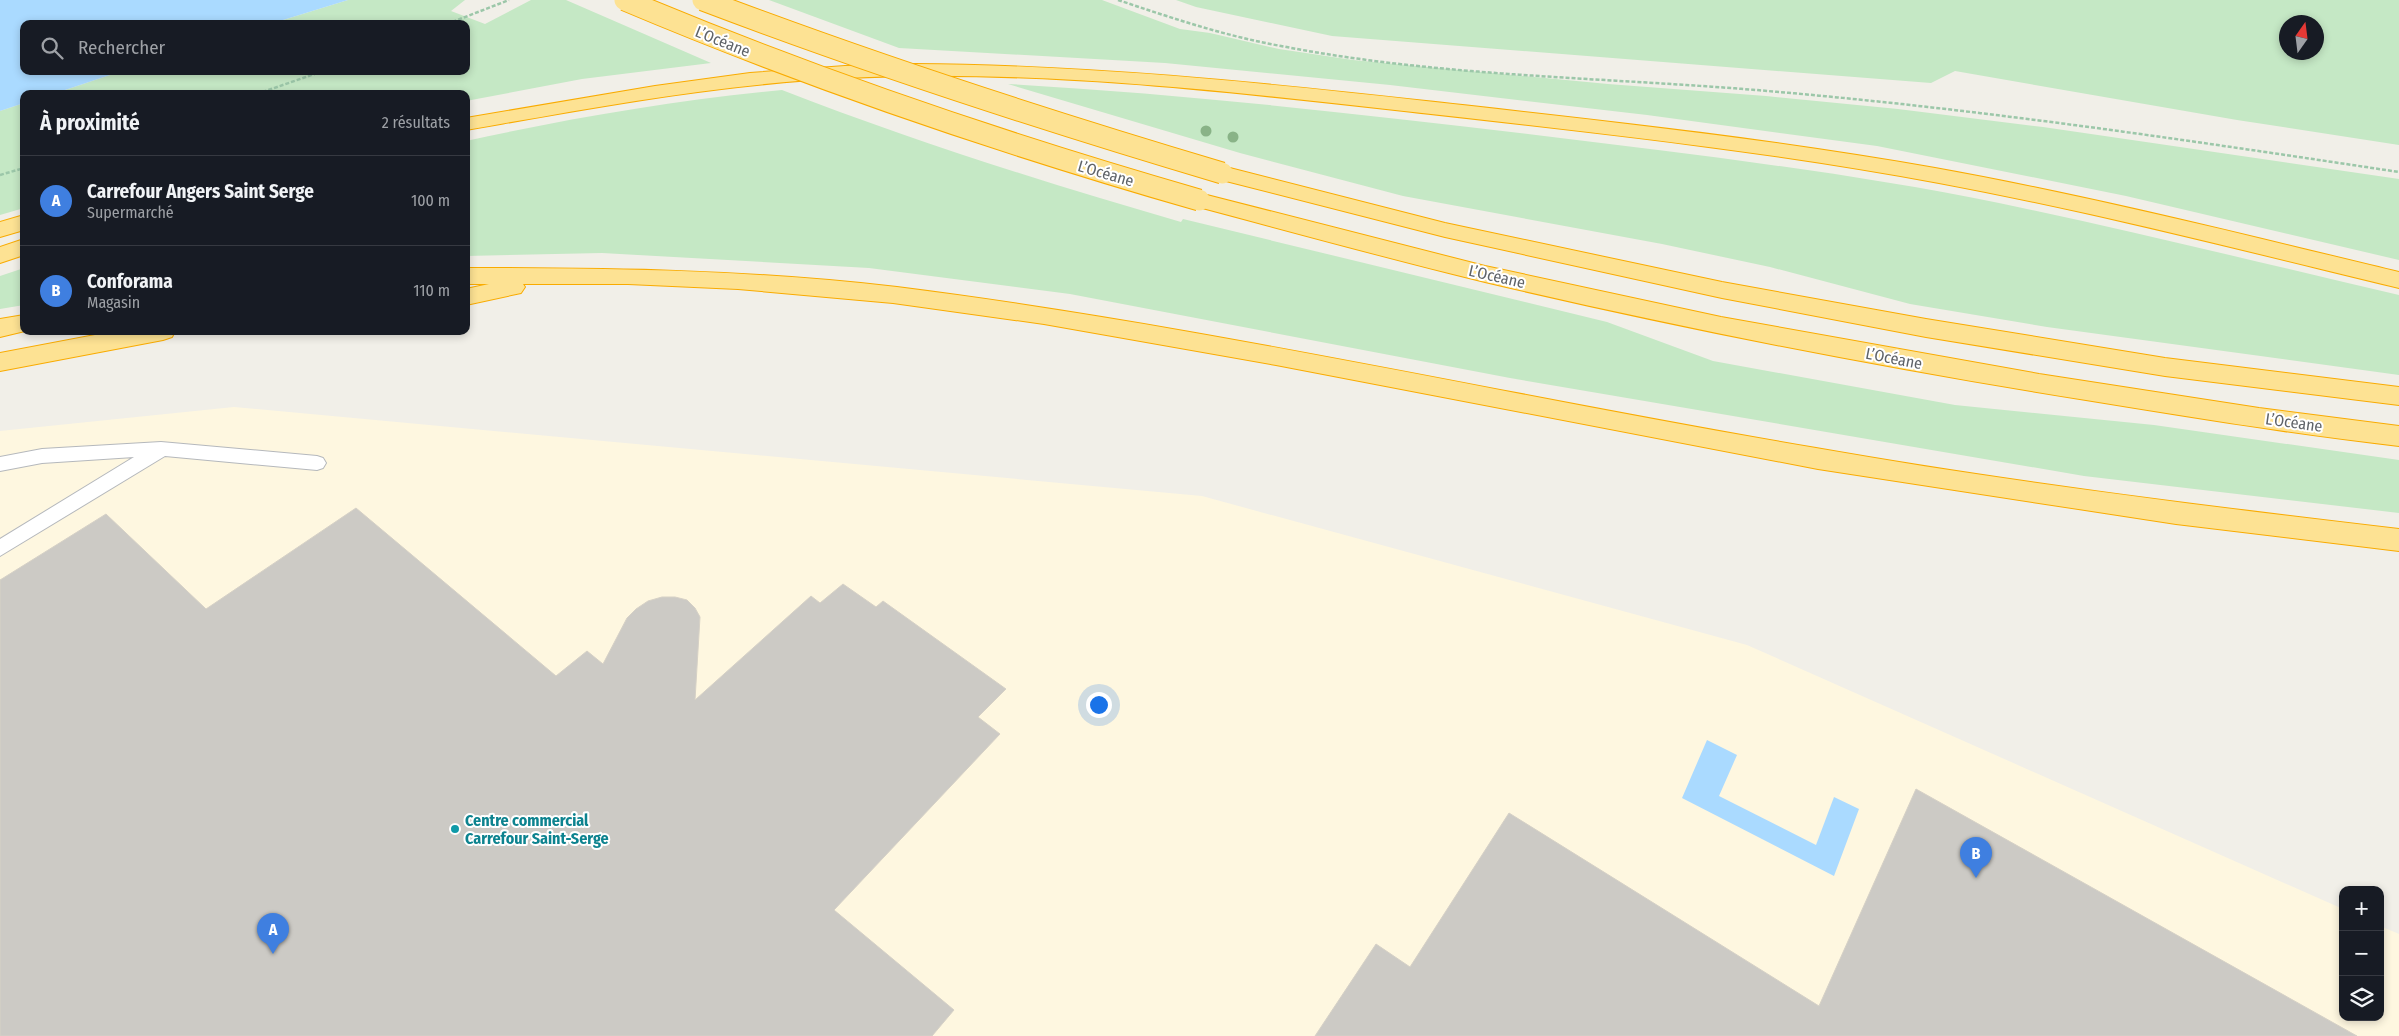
<!DOCTYPE html>
<html lang="fr">
<head>
<meta charset="utf-8">
<style>
	:root { --surface:#171b24; --page:#242831; --text:#f1f3f6; --muted:#9ea1a6; --line:#363941; --accent:#8c9099 }
	body { margin:0; font-family:"Fira Sans Condensed",sans-serif; background:var(--page); color:var(--text) }
	.controls { position:absolute; right:15px; bottom:15px; display:grid; overflow:hidden; border-radius:10px; box-shadow:0 2px 8px #0003 }
	.controls button { width:45px; height:45px; display:grid; place-items:center; padding:0; border:0; border-bottom:1px solid var(--line); background:var(--surface); color:var(--text); font:25px sans-serif }
	.compass { position:absolute; left:2279px; top:15px; width:45px; height:45px; border-radius:50%; background:var(--surface); box-shadow:0 2px 8px #0003; rotate:14deg }
	.you { position:absolute; left:1098px; top:704px; width:18px; height:18px; margin:-12px; border:4px solid #fff; border-radius:50%; background:#1a73e8; box-shadow:0 0 0 8px #1a73e833 }
	.badge { display:grid; place-items:center; width:32px; height:32px; border-radius:50%; background:var(--accent); color:#fff; font-size:16px; font-weight:700 }
	.pin { position:absolute; translate:-50% -41px; filter:drop-shadow(0 1px 2px #0008) }
	.pin::after { content:''; position:absolute; top:26px; width:18px; height:15px; background:inherit; clip-path:polygon(0 0,100% 0,50% 100%) }
	.list { margin:0; padding:0; list-style:none }
	h2 { display:flex; justify-content:space-between; align-items:center; height:65px; margin:0; padding:0 20px; font-size:21px }
	h2 small { font-size:16px; font-weight:400; color:var(--muted) }
	.list li { display:grid; grid-template-columns:32px 1fr auto; gap:15px; align-items:center; box-sizing:border-box; height:90px; padding:0 20px; border-top:1px solid var(--line) }
	.list b { display:block; font-size:19px; white-space:nowrap }
	.list p { margin:0; font-size:16px; white-space:nowrap; color:var(--muted) }
	.list em { font-size:16px; font-style:normal; color:var(--muted) }
	.icon { flex:none; width:28px; height:28px; fill:none; stroke:currentColor; stroke-width:2; stroke-linecap:round; stroke-linejoin:round }
	.map { position:relative; flex:none; width:2399px; height:1036px; overflow:hidden }
	.search { position:absolute; background:var(--surface); box-shadow:0 2px 8px #0003; left:20px; top:20px; width:450px; height:55px; display:flex; align-items:center; gap:12px; box-sizing:border-box; padding:0 18px; border-radius:10px; color:var(--muted); font-size:19px }
	.panel { position:absolute; background:var(--surface); box-shadow:0 2px 8px #0003; left:20px; top:90px; width:450px; height:245px; border-radius:10px }
	.map>svg:first-child { display:block }
</style>
</head>
<body>
<div class="map">
<svg width="2399" height="1036" viewBox="0 0 2399 1036">
	<rect width="100%" height="100%" fill="#f1efe8"/>
	<path fill="#fef7e0" d="M 234,407 L 1202,496 L 1747,645 L 2343,909 L 2343,1017 L 2380,1017 L 2380,926 L 2399,934 L 2399,1036 L 0,1036 L 0,431 Z"/>
	<g fill="#c5e8c5" fill-rule="evenodd">
		<path d="M 348,0 L 465,0 L 451,11 L 485,24 L 531,0 L 566,0 L 711,63 L 582,79 L 466,101 L 466,94 L 53,94 L 122,71 L 466,71 L 466,24 L 270,24 Z"/>
		<path d="M 769,0 L 1102,0 L 1180,29 L 1210,33 L 1279,49 L 1353,60 L 1608,84 L 1766,96 L 1898,109 L 2043,127 L 2399,179 L 2399,260 L 2126,196 L 1877,146 L 1647,115 L 1390,85 L 1165,63 L 899,48 Z"/>
		<path d="M 1176,0 L 2399,0 L 2399,145 L 2237,120 L 1955,71 L 1931,83 L 1332,36 L 1196,7 ZM 2286,22 L 2316,22 L 2316,52 L 2286,52 Z"/>
		<path d="M 1008,84 C 1185,94 1360,114 1536,135 C 1691,154 1846,172 1999,203 C 2133,231 2266,264 2399,295 L 2399,375 L 2047,327 L 1910,304 L 1770,267 L 1662,244 L 1403,196 L 1240,153 Z"/>
		<path d="M 782,90 C 913,141 1046,183 1181,222 L 1183,219 L 1607,322 L 1713,361 L 1955,405 L 2154,425 L 2399,460 L 2399,513 L 2084,476 L 1510,378 L 1070,294 L 869,268 L 602,253 L 466,256 L 466,141 C 571,118 676,100 782,90 Z"/>
		<path d="M 24,103 L 24,208 L 0,215 L 0,111 Z"/>
		<path d="M 24,268 L 24,305 L 0,309 L 0,276 Z"/>
	</g>
	<g fill="#aadaff">
		<path d="M 0,0 L 348,0 L 270,24 L 24,24 L 24,71 L 122,71 L 53,94 L 24,94 L 24,103 L 0,111 Z"/>
		<path d="M 1707,740 L 1737,755 L 1719,796 L 1816,845 L 1834,797 L 1859,809 L 1834,876 L 1682,798 Z"/>
	</g>
	<g fill="#cccac5" stroke="#d6d1c6">
		<path d="M 356,508 L 556,676 L 587,651 L 603,664 L 627,618 L 636,609 L 648,601 L 662,597 L 675,597 L 687,600 L 695,608 L 700,617 L 695,700 L 811,596 L 820,603 L 843,584 L 876,607 L 883,601 L 1006,689 L 978,717 L 1000,734 L 834,910 L 954,1010 L 932,1036 L 0,1036 L 0,580 L 106,514 L 206,609 Z"/>
		<path d="M 1916,789 L 2357,1036 L 1315,1036 L 1376,944 L 1410,967 L 1509,813 L 1819,1006 Z"/>
	</g>
	<g fill="none" stroke-linecap="round" stroke-linejoin="round">
		<defs>
			<path id="lane" d="M 161,442 L 317,456 L 323,458 L 326,463 L 323,468 L 317,470 L 165,456 L 0,556 L 0,539 L 134,457 L 42,463 L 0,471 L 0,457 L 42,449 Z"/>
			<g id="highway">
				<path d="M 914,64 C 1086,65 1255,82 1426,101 C 1596,120 1766,138 1935,168 C 2091,196 2245,235 2399,272 L 2399,288 C 2246,251 2094,212 1939,183 C 1762,150 1583,131 1404,111 C 1219,90 1032,69 846,78 C 718,84 592,108 466,130 L 466,118 L 655,86 L 750,73 L 845,66 Z"/>
				<path d="M 1222,166 L 1445,223 L 1722,282 L 1926,319 L 2165,358 L 2399,387 L 2399,405 L 2165,376 L 1926,337 L 1722,298 L 1445,237 L 1214,178 L 1211,173 L 1214,168 Z"/>
				<path d="M 1199,193 L 1485,266 L 1721,317 L 2039,374 L 2259,408 L 2399,426 L 2399,446 C 2294,434 2190,417 2086,400 C 1885,368 1684,329 1485,282 C 1386,258 1289,231 1191,205 L 1188,200 L 1191,195 Z"/>
				<path d="M 24,215 L 24,230 L 0,237 L 0,222 Z"/>
				<path d="M 24,239 L 24,255 L 0,263 L 0,247 Z"/>
				<path d="M 466,268 C 610,268 754,270 897,287 C 1206,326 1509,396 1816,448 C 2009,482 2204,506 2399,529 L 2399,551 L 2176,524 L 1818,469 L 1276,365 L 1044,324 L 893,303 L 738,289 L 628,284 L 523,284 L 525,287 L 521,293 L 466,305 L 466,289 L 489,284 L 466,284 Z"/>
				<path d="M 24,315 L 25,331 L 0,337 L 0,319 Z"/>
				<path d="M 116,331 L 175,331 L 172,337 L 163,340 L 0,371 L 0,353 Z"/>
			</g>
		</defs>
		<use href="#lane" stroke="#b5b8bc" stroke-width="2"/>
		<use href="#highway" stroke="#f9ab00" stroke-width="2"/>
		<g stroke="#9cc7a9" stroke-width="2.5" stroke-dasharray="4 2" stroke-linecap="butt">
			<path d="M 1118,0 C 1172,18 1225,36 1281,46 C 1445,78 1613,77 1779,92 C 1987,110 2193,141 2399,172"/>
			<path d="M 447,24 L 509,0"/>
			<path d="M 257,94 L 323,71"/>
			<path d="M 0,175 L 24,168"/>
		</g>
		<use href="#lane" fill="#fff" fill-rule="evenodd"/>
		<use href="#highway" fill="#fde293" fill-rule="evenodd"/>
		<defs>
			<g id="highway-bridge">
				<path d="M 625,0 C 812,79 1004,144 1199,200"/>
				<path d="M 703,0 C 874,65 1047,121 1222,173"/>
			</g>
		</defs>
		<use href="#highway-bridge" stroke="#f9ab00" stroke-width="23" stroke-linecap="butt"/>
		<use href="#highway-bridge" stroke="#fde293" stroke-width="21"/>
	</g>
	<g fill="#89b387">
		<circle cx="1206" cy="131" r="5.5"/>
		<circle cx="1233" cy="137" r="5.5"/>
	</g>
	<circle fill="#0f9aa8" stroke="#fff" stroke-width="2" cx="455" cy="829" r="5"/>
	<g text-anchor="middle" stroke-width="4" stroke-linejoin="round" paint-order="stroke">
		<g font-size="16" fill="#5f6368" stroke="#fff">
			<text transform="translate(723 41) rotate(22)" y="6">L’Océane</text>
			<text transform="translate(1106 173) rotate(16)" y="6">L’Océane</text>
			<text transform="translate(1497 276) rotate(13)" y="6">L’Océane</text>
			<text transform="translate(1894 358) rotate(11)" y="6">L’Océane</text>
			<text transform="translate(2294 422) rotate(8)" y="6">L’Océane</text>
		</g>
		<g font-size="16" font-weight="bold" fill="#0d838f" stroke="#fff" text-anchor="start">
			<text x="465" y="826">Centre commercial<tspan x="465" dy="18">Carrefour Saint-Serge</tspan></text>
		</g>
	</g>
</svg>
<div class="controls">
<button>+</button>
<button>−</button>
<button><svg class="icon" aria-label="layers" viewBox="0 0 24 24"><path d="M12 4l9 5-9 5-9-5zM3 14l9 5 9-5"/></svg></button>
</div>
<svg class="compass" viewBox="-18 -18 36 36"><path d="M0-13l5 13h-10z" fill="#e53935"/><path d="M0 13l5-13h-10z" fill="#9ea1a6"/></svg>
<div class="you"></div>
<div class="pin badge" style="left:273px;top:954px;background:#3f7fe0">A</div>
<div class="pin badge" style="left:1976px;top:878px;background:#3f7fe0">B</div>
<div class="search"><svg class="icon" aria-label="search" viewBox="0 0 24 24"><circle cx="10" cy="10" r="6"/><path d="M15 15l6 6"/></svg>Rechercher</div>
<section class="panel">
<h2>À proximité<small>2 résultats</small></h2>
<ul class="list">
<li><span class="badge" style="background:#3f7fe0">A</span><div><b>Carrefour Angers Saint Serge</b><p>Supermarché</p></div><em>100 m</em></li>
<li><span class="badge" style="background:#3f7fe0">B</span><div><b>Conforama</b><p>Magasin</p></div><em>110 m</em></li>
</ul>
</section>
</div>
</body>
</html>
